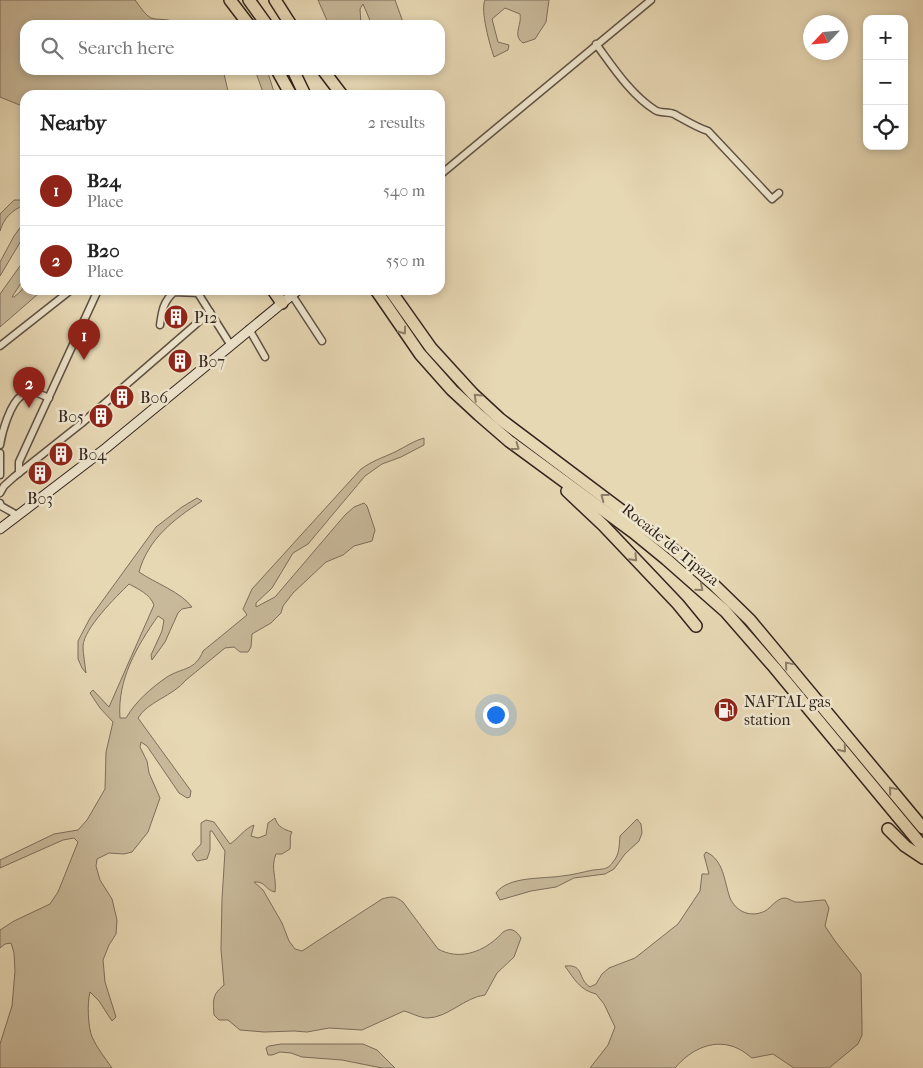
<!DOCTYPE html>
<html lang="en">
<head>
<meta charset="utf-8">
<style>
	:root { --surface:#fff; --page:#f6f6f6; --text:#222; --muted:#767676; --line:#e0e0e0; --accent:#8f2418 }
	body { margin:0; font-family:"IM FELL French Canon",serif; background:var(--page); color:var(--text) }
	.controls { position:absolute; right:15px; top:15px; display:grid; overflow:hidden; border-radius:10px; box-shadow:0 2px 8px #0003 }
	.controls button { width:45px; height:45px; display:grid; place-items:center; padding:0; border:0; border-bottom:1px solid var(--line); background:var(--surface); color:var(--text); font:25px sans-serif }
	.compass { position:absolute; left:803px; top:15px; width:45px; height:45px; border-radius:50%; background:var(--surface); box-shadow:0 2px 8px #0003; rotate:244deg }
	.you { position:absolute; left:495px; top:714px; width:18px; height:18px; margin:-12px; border:4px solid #fff; border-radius:50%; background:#1a73e8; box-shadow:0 0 0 8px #1a73e833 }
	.badge { display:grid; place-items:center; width:32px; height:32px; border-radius:50%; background:var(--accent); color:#fff; font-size:16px; font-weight:700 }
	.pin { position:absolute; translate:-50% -41px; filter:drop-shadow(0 1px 2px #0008) }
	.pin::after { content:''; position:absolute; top:26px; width:18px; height:15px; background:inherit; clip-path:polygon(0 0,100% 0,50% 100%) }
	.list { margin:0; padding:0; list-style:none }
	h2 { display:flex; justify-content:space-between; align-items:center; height:65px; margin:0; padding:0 20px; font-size:21px }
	h2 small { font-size:16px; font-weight:400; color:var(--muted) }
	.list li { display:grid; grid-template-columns:32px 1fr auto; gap:15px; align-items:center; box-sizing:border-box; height:70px; padding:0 20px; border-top:1px solid var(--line) }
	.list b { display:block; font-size:19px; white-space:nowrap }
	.list p { margin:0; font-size:16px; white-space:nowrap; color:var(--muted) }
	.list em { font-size:16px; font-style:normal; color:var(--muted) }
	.icon { flex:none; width:28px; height:28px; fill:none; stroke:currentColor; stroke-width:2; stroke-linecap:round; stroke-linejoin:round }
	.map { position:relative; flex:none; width:923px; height:1068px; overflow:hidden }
	.search { position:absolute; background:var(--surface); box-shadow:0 2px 8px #0003; left:20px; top:20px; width:425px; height:55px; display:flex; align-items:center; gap:12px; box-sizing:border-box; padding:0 18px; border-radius:15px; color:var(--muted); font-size:19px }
	.panel { position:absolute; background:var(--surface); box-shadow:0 2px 8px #0003; left:20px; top:90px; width:425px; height:205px; border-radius:15px }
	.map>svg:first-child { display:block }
</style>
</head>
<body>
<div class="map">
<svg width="923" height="1068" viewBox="0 0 923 1068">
	<rect width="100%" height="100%" fill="#e7d8b4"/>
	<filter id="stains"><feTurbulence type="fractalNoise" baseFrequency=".004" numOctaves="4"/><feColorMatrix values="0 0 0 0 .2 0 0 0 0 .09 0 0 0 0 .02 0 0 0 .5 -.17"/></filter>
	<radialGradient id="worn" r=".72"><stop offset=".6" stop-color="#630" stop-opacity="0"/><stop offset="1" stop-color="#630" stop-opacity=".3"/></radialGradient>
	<g fill="#c8b99a" stroke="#7d6e5c">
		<path d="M 0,0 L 135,0 C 139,5 145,15 151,18 C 160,21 170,17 177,25 L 25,25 L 25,70 L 223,70 L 229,95 L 25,95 L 25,105 L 22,106 L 0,97 Z"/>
		<path d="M 318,0 L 395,0 L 403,22 L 406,25 L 372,25 L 363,4 L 360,9 L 361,25 L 329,25 Z"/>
		<path d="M 485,0 L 549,0 L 546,22 L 535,39 L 523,43 C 512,35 522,26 520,14 L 505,8 L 492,19 L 498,42 L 509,45 L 508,50 L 494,57 C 490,46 480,10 485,0 Z"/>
		<path d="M 255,70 L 267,70 L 275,95 L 264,95 Z"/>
		<path d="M 14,200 L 23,200 L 24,205 C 11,211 4,218 0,231 L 0,214 Z"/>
		<path d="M 25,221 L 25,234 L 0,276 L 0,262 L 14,236 Z"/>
		<path d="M 25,259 L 25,277 L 12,297 L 14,297 L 21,291 L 25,284 L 25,290 L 38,290 L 38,294 L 0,327 L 0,294 Z"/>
		<path d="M 424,438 L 424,445 L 401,457 L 382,464 L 365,476 L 308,544 L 293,553 L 272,588 L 256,603 L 256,607 L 275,597 L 345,515 L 354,507 L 364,503 L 367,506 L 375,530 L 372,541 L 354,546 L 343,555 L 326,562 L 293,593 L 283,606 L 281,613 L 271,623 L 252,634 L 251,647 L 248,652 L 240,652 L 234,647 L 225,648 L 186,680 C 173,696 147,702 138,718 L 191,791 L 190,797 L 187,798 L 179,793 L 147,746 L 141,742 L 140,747 L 147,761 L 149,773 L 160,798 L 148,832 L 132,852 L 124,854 L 109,853 L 97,859 L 96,866 L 100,880 L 112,899 L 117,920 L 116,934 L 109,945 L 103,960 L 105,982 L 116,1017 L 112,1021 L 99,1001 L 90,992 C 87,1003 88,1027 92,1037 C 97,1048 105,1058 112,1068 L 0,1068 L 0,1044 L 12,1006 L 15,971 L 14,953 L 11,943 L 5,944 L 0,948 L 0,930 L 14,921 L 50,904 L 58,892 L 78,842 L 74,838 L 63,840 L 0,868 L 0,860 L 54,834 L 78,830 L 87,820 L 105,789 L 106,752 L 113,722 L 100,708 L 90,693 L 93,690 L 109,707 L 154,605 C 150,594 138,589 129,584 C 116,597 84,628 83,646 C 83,654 85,664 86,673 L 82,668 L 78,659 L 78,641 L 90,618 L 156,527 L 182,507 L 197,498 L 202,501 C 174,519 148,539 139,572 C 155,583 181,592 192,607 L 182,609 L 178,613 L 165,642 L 152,660 L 151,655 L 162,631 L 164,620 L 158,616 C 137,646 117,680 120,718 L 126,718 C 136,701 151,688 167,677 C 183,667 195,671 203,651 L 247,615 L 243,609 L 252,589 L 361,469 C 374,460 382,458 395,452 C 405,447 413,441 424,438 Z"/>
		<path d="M 275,818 C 278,827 283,829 292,832 C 289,837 291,842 290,849 L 282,854 L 276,854 C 270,869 277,877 275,892 C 265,890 266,881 254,882 L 263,890 L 282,923 L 289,941 L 295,949 L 302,951 L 382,899 C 392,896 395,896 403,902 L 438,949 C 458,960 480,953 496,939 C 499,937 502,932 505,931 C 512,927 517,932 521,938 L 514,957 L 497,973 L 485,995 C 465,997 448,1018 427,1018 C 420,1018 412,1013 404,1011 L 362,1030 L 329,1028 L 307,1032 L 294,1031 L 264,1032 L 240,1030 L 228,1020 L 219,1020 L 214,1015 C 213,1000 212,995 224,985 L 221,949 L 222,899 L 225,851 L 212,831 L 210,831 L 210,850 L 207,859 L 197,861 L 192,854 L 201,844 L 201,823 L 206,820 L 214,822 L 230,844 C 239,838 244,829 254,825 L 251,836 L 258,838 L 266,835 L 268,823 Z"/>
		<path d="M 637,819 L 641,824 L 642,833 L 639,841 L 625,854 L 614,869 L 605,874 L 574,878 L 556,887 L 531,891 L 500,900 L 496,893 C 508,876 543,879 562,876 C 573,875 583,872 593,870 C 602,869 608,870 613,862 C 620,854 619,845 620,836 Z"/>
		<path d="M 706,852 C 724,860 724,881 730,898 C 736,912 751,918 765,911 C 772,907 776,899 784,898 C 788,898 790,900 795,902 C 802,903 816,900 825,900 L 829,908 L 825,926 L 835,941 L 861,974 L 862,1025 L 862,1035 L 858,1044 L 829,1068 L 794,1068 L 773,1054 L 752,1058 C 748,1055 743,1051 739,1049 C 715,1037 691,1049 675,1068 L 590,1068 L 608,1045 L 615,1027 L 604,1004 L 596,994 C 580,990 574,979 565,966 C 585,964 577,979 590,987 L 596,984 L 602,974 L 609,968 L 635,958 L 678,924 L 700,891 L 702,874 L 709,874 L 704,855 Z"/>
		<path d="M 281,1044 L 363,1044 L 377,1050 L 395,1068 L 382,1068 L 342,1060 L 302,1057 L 291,1053 L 280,1052 L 272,1055 L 268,1055 L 266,1048 L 269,1046 Z"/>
	</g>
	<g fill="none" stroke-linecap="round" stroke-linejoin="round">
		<defs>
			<g id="street">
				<path d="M 596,44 C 613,67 631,95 655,110 C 661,114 668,111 674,114 C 685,120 696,127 708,131 L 772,199 L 779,193"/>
				<path d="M 440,175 L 651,0"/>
				<path d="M 196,290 L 230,344"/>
				<path d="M 292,295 L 322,341"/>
				<path d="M 160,325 C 162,311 163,302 174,292 L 199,293"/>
				<path d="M 249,329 L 265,357"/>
				<path d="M 0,346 L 71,290"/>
				<path d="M 0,445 C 2,432 10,404 21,396 C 24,393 29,392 33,391 L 49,398"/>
				<path d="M 0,453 L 0,475"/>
				<path d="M 19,473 L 19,462 L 98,290"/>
				<path d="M 0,493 L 4,486 L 14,477 L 82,423 L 210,312"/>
				<path d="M 0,503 L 1,506 L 17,515"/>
			</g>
			<path id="secondary" d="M 0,529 L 106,448 L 298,290"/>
			<g id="highway">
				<path d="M 230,0 L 249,25"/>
				<path d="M 249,0 L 267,25"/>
				<path d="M 275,0 L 291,25"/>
				<path d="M 277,70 L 291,95"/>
				<path d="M 293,70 L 305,95"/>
				<path d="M 323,70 L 342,95"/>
				<path d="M 273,290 L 282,303"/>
				<path d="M 376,290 L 420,354 L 452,390 L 479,415 L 509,441 L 633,532 L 666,559 L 725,611 L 774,667 L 923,847"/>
				<path d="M 390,290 L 431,348 L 473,394 L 500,419 L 674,550 L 713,584 L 750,620 L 923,828"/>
				<path d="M 567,491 L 603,525 L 678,604 L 696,626"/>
				<path d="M 888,829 L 905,846 L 923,858"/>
			</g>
		</defs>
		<use href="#street" stroke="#5f5144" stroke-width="9"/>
		<use href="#secondary" stroke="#32241e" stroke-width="11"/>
		<use href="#highway" stroke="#32241e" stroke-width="14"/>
		<use href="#street" stroke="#efe6ce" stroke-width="6"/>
		<use href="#secondary" stroke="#efe6ce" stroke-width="9"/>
		<use href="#highway" stroke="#e7d8b4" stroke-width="11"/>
	</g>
	<defs><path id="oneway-chevron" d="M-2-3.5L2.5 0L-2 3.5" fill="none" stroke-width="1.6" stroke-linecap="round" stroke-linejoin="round" transform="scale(1.25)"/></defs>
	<g stroke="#8c7e69">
		<use href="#oneway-chevron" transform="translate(403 331) rotate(54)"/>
		<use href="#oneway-chevron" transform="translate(477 397) rotate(-136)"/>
		<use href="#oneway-chevron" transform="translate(516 447) rotate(36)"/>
		<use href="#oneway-chevron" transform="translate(604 497) rotate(-143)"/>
		<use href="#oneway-chevron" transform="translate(634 558) rotate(46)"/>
		<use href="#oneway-chevron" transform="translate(700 588) rotate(41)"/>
		<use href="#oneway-chevron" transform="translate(788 665) rotate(-130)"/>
		<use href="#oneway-chevron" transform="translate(843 749) rotate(51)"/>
		<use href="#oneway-chevron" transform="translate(892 790) rotate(-130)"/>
	</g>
	<defs>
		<symbol id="building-disc" viewBox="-11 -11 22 22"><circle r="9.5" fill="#8f2418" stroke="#efe6ce"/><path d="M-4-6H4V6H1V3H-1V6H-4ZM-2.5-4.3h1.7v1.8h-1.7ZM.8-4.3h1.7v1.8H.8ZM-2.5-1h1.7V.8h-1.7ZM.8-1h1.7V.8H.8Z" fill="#fff"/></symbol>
		<symbol id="fuel-disc" viewBox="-11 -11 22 22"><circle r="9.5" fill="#8f2418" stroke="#efe6ce"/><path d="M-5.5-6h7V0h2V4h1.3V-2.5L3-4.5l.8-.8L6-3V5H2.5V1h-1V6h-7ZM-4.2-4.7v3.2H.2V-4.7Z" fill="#fff"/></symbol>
	</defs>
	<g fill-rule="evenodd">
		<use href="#building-disc" x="162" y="303" width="28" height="28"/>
		<use href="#building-disc" x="166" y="347" width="28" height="28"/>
		<use href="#building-disc" x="108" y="383" width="28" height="28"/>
		<use href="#building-disc" x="87" y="402" width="28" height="28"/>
		<use href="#building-disc" x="47" y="440" width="28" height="28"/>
		<use href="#building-disc" x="26" y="459" width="28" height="28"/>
		<use href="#fuel-disc" x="712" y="696" width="28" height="28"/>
	</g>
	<g text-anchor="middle" stroke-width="5" stroke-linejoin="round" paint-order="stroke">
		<g font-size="16" fill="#32241e" stroke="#efe6ce" text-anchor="start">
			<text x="194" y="323">P12</text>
			<text x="198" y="367">B07</text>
			<text x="140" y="403">B06</text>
			<text x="84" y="422" text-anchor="end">B05</text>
			<text x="78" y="460">B04</text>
			<text x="40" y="504" text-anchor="middle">B03</text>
			<text x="744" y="707">NAFTAL gas<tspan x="744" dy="18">station</tspan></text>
		</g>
		<g font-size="16" fill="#32241e" stroke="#efe6ce">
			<text transform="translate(671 544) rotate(39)" y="6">Rocade de Tipaza</text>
		</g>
	</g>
	<rect width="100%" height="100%" filter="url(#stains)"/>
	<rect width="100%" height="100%" fill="url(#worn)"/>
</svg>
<div class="controls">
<button>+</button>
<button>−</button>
<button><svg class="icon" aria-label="locate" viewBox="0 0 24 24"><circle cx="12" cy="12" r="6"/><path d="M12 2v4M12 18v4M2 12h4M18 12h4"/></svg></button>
</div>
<svg class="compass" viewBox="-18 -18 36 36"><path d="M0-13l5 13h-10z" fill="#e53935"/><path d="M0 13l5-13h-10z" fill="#767676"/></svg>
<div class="you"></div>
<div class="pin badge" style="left:84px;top:360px">1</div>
<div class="pin badge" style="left:29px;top:408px">2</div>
<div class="search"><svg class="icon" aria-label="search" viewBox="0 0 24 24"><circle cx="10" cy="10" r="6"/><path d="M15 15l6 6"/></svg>Search here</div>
<section class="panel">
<h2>Nearby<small>2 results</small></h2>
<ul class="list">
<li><span class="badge">1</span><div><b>B24</b><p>Place</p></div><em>540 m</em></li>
<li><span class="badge">2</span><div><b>B20</b><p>Place</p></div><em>550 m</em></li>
</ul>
</section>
</div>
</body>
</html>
